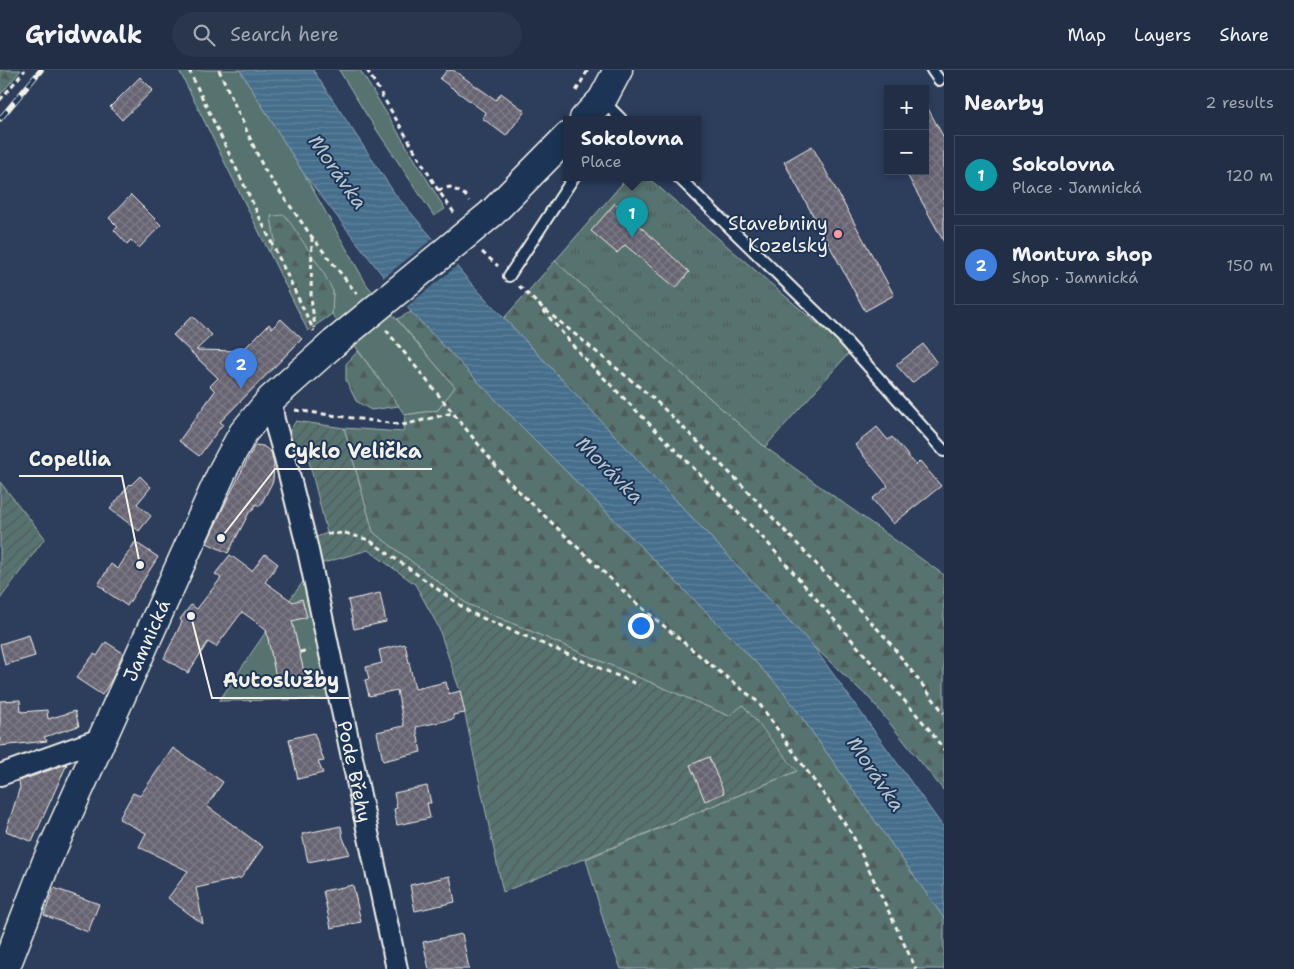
<!DOCTYPE html>
<html lang="en">
<head>
<meta charset="utf-8">
<style>
	:root { --surface:#212e45; --page:#29364c; --text:#f1f3f6; --muted:#a2a8b3; --line:#3e4a5e; --accent:#ea580c }
	body { margin:0; font-family:"Shantell Sans",sans-serif; background:var(--page); color:var(--text) }
	.controls { position:absolute; right:15px; top:15px; display:grid; overflow:hidden; border-radius:0px; box-shadow:0 2px 8px #0003 }
	.controls button { width:45px; height:45px; display:grid; place-items:center; padding:0; border:0; border-bottom:1px solid var(--line); background:var(--surface); color:var(--text); font:25px sans-serif }
	.you { position:absolute; left:640px; top:555px; width:18px; height:18px; margin:-12px; border:4px solid #fff; border-radius:50%; background:#1a73e8; box-shadow:0 0 0 8px #1a73e833 }
	.badge { display:grid; place-items:center; width:32px; height:32px; border-radius:50%; background:var(--accent); color:#fff; font-size:16px; font-weight:700 }
	.pin { position:absolute; translate:-50% -41px; filter:drop-shadow(0 1px 2px #0008) }
	.pin::after { content:''; position:absolute; top:26px; width:18px; height:15px; background:inherit; clip-path:polygon(0 0,100% 0,50% 100%) }
	.popup { position:absolute; left:563px; top:46px; width:138px; height:65px; box-sizing:border-box; display:grid; place-content:center; border-radius:0px; background:var(--surface); filter:drop-shadow(0 1px 4px #0005); font-size:16px; white-space:nowrap; color:var(--muted) }
	.popup b { font-size:19px; color:var(--text) }
	.popup::after { content:''; position:absolute; left:50%; top:100%; margin-left:-10px; border:10px solid transparent; border-top-color:var(--surface) }
	.list { margin:0; padding:0; list-style:none }
	h2 { display:flex; justify-content:space-between; align-items:center; height:65px; margin:0; padding:0 20px; font-size:21px }
	h2 small { font-size:16px; font-weight:400; color:var(--muted) }
	.list li { display:grid; grid-template-columns:32px 1fr auto; gap:15px; align-items:center; box-sizing:border-box; height:80px; margin:0 10px 10px; padding:0 10px; border:1px solid var(--line); border-radius:0px }
	.list b { display:block; font-size:19px; white-space:nowrap }
	.list p { margin:0; font-size:16px; white-space:nowrap; color:var(--muted) }
	.list em { font-size:16px; font-style:normal; color:var(--muted) }
	.icon { flex:none; width:28px; height:28px; fill:none; stroke:currentColor; stroke-width:2; stroke-linecap:round; stroke-linejoin:round }
	.map { position:relative; flex:none; width:944px; height:899px; overflow:hidden }
	header { display:flex; align-items:center; gap:30px; box-sizing:border-box; height:70px; padding:0 25px; background:var(--surface); border-bottom:1px solid var(--line) }
	header strong { font-size:24px }
	nav { display:flex; gap:28px; margin-inline-start:auto; font-size:18px }
	.search { width:350px; height:45px; background:var(--page); display:flex; align-items:center; gap:12px; box-sizing:border-box; padding:0 18px; border-radius:28px; color:var(--muted); font-size:19px }
	main { display:flex }
	aside { flex:1; background:var(--surface) }
	.map>svg:first-child { display:block }
</style>
</head>
<body>
<header>
<strong>Gridwalk</strong>
<div class="search"><svg class="icon" aria-label="search" viewBox="0 0 24 24"><circle cx="10" cy="10" r="6"/><path d="M15 15l6 6"/></svg>Search here</div>
<nav><a>Map</a><a>Layers</a><a>Share</a></nav>
</header>
<main>
<div class="map">
<svg width="944" height="899" viewBox="0 0 944 899">
	<defs>
		<pattern id="forest-firs" width="22" height="20" patternUnits="userSpaceOnUse" patternTransform="scale(1.25)"><rect width="22" height="20" fill="#577370"/><path d="M5 1l3.5 6h-7zM16 11l3.5 6h-7z" fill="#4f5b59"/></pattern>
		<pattern id="park-tufts" width="24" height="20" patternUnits="userSpaceOnUse" patternTransform="scale(1.25)"><rect width="24" height="20" fill="#577370"/><path d="M3 7l-1-3M5 7V3M7 7l1-3M15 17l-1-3M17 17v-4M19 17l1-3" fill="none" stroke="#4f5b59"/></pattern>
		<pattern id="garden-furrows" width="10" height="10" patternUnits="userSpaceOnUse" patternTransform="scale(1.25)"><rect width="10" height="10" fill="#577370"/><path d="M-1 1l2-2M0 10L10 0M9 11l2-2" fill="none" stroke="#4f5b59"/></pattern>
		<pattern id="water-rules" width="6" height="5" patternUnits="userSpaceOnUse" patternTransform="scale(1.25)"><rect width="6" height="5" fill="#446e8c"/><path d="M0 2.5h6" fill="none" stroke="#60839c"/></pattern>
		<pattern id="building-cross-hatch" width="8" height="8" patternUnits="userSpaceOnUse" patternTransform="scale(1.25)"><rect width="8" height="8" fill="#676472"/><path d="M0 0l8 8M0 8l8-8" fill="none" stroke="#7d7b86"/></pattern>
	</defs>
	<rect width="100%" height="100%" fill="#2c3e5c"/>
	<filter id="ink" filterUnits="userSpaceOnUse"><feTurbulence type="fractalNoise" baseFrequency=".02" numOctaves="2"/><feDisplacementMap in="SourceGraphic" scale="10" xChannelSelector="R" yChannelSelector="G"/><feConvolveMatrix kernelMatrix="1 2 1 2 8 2 1 2 1" color-interpolation-filters="sRGB"/></filter>
	<g filter="url(#ink)">
		<g fill="#577370" stroke="#a6b2ac">
			<path d="M 179,0 L 240,0 L 304,104 L 367,215 L 455,317 L 438,340 L 405,345 L 332,244 L 333,221 L 271,146 L 275,171 L 269,182 Z"/>
			<path d="M 339,0 L 360,0 L 445,139 L 434,146 L 366,44 Z"/>
			<path d="M 303,512 L 332,629 L 219,631 L 267,560 Z"/>
		</g>
		<g fill="url(#forest-firs)" stroke="#a6b2ac">
			<path d="M 0,0 L 21,0 L 0,25 Z"/>
			<path d="M 285,145 L 322,200 L 333,221 L 332,244 L 308,261 L 269,182 L 275,171 L 271,146 Z"/>
			<path d="M 555,191 L 765,377 L 944,505 L 944,721 L 871,630 L 813,576 L 504,248 Z"/>
			<path d="M 411,242 L 518,353 L 740,576 L 783,621 L 944,848 L 944,899 L 621,899 L 607,863 L 586,789 L 797,701 L 729,646 L 467,534 L 373,462 L 344,358 L 403,362 L 405,345 L 438,340 L 455,317 L 397,249 Z"/>
			<path d="M 358,281 L 399,336 L 371,340 L 356,331 L 346,310 L 346,294 Z"/>
		</g>
		<path fill="url(#park-tufts)" stroke="#a6b2ac" d="M 628,107 L 636,107 L 653,112 L 850,282 L 765,377 L 555,191 Z"/>
		<g fill="url(#garden-furrows)" stroke="#a6b2ac">
			<path d="M 296,351 L 344,358 L 373,462 L 467,534 L 729,646 L 743,635 L 797,701 L 503,822 L 460,621 L 438,556 L 415,514 L 368,480 L 320,494 L 312,469 L 327,463 L 309,391 L 296,389 L 285,368 Z"/>
			<path d="M 0,412 L 45,468 L 0,529 Z"/>
		</g>
		<path fill="url(#water-rules)" stroke="#8aa2b1" d="M 240,0 L 313,0 L 395,124 L 470,212 L 813,576 L 944,758 L 944,848 L 783,621 L 740,576 L 518,353 L 411,242 L 304,104 Z"/>
		<path fill="#2c3e5c" d="M 435,167 L 458,195 L 405,238 L 382,209 Z"/>
		<g fill="url(#building-cross-hatch)" stroke="#f4f1e8">
			<path d="M 447,0 L 453,0 L 496,30 L 501,23 L 525,41 L 506,66 L 482,48 L 486,43 L 440,9 Z"/>
			<path d="M 140,7 L 153,20 L 122,50 L 110,37 Z"/>
			<path d="M 925,33 L 944,68 L 944,172 L 905,101 L 925,101 Z"/>
			<path d="M 812,76 L 894,225 L 865,241 L 784,92 Z"/>
			<path d="M 131,125 L 161,155 L 139,178 L 131,170 L 127,174 L 114,160 L 118,157 L 109,148 Z"/>
			<path d="M 615,133 L 689,202 L 676,218 L 625,175 L 617,183 L 591,161 Z"/>
			<path d="M 192,246 L 212,265 L 196,280 L 242,281 L 269,254 L 272,258 L 281,249 L 302,269 L 220,352 L 223,354 L 199,386 L 179,371 L 215,321 L 210,316 L 218,308 L 173,265 Z"/>
			<path d="M 923,274 L 937,293 L 912,313 L 896,295 Z"/>
			<path d="M 877,357 L 888,370 L 892,367 L 916,395 L 920,391 L 941,416 L 893,454 L 872,429 L 888,416 L 855,375 Z"/>
			<path d="M 255,375 L 263,376 L 271,382 L 274,394 L 273,411 L 260,436 L 256,434 L 252,441 L 250,441 L 228,483 L 207,473 L 226,432 Z"/>
			<path d="M 140,406 L 151,417 L 137,434 L 151,446 L 139,461 L 110,439 L 130,414 L 131,415 Z"/>
			<path d="M 135,472 L 158,487 L 127,536 L 104,520 L 105,519 L 98,515 L 111,494 L 118,499 Z"/>
			<path d="M 265,484 L 278,494 L 265,512 L 293,532 L 302,529 L 307,547 L 292,551 L 305,606 L 277,612 L 266,559 L 242,542 L 216,577 L 208,572 L 188,603 L 164,588 L 182,552 L 180,549 L 191,535 L 197,539 L 221,508 L 215,504 L 230,485 L 252,501 Z"/>
			<path d="M 380,523 L 386,552 L 354,559 L 348,530 Z"/>
			<path d="M 29,565 L 35,586 L 5,595 L 0,574 Z"/>
			<path d="M 106,572 L 123,583 L 112,609 L 102,625 L 76,608 L 94,584 L 97,586 Z"/>
			<path d="M 405,574 L 415,619 L 446,612 L 449,624 L 460,621 L 465,643 L 453,645 L 454,649 L 416,657 L 421,682 L 383,691 L 377,662 L 404,656 L 397,620 L 369,626 L 365,610 L 369,609 L 366,597 L 382,593 L 379,580 Z"/>
			<path d="M 20,630 L 21,642 L 47,640 L 48,649 L 75,641 L 79,656 L 44,667 L 47,671 L 0,676 L 0,631 Z"/>
			<path d="M 314,663 L 324,691 L 318,692 L 323,703 L 298,709 L 289,669 Z"/>
			<path d="M 173,678 L 223,712 L 207,736 L 263,777 L 241,808 L 196,818 L 203,854 L 168,828 L 188,801 L 139,777 L 146,763 L 119,749 L 133,723 L 140,726 Z"/>
			<path d="M 709,687 L 724,723 L 705,731 L 690,695 Z"/>
			<path d="M 67,694 L 32,772 L 6,761 L 20,717 L 19,711 Z"/>
			<path d="M 427,716 L 431,733 L 427,733 L 430,748 L 397,755 L 394,739 L 397,738 L 394,723 Z"/>
			<path d="M 341,756 L 343,768 L 350,784 L 308,792 L 302,764 Z"/>
			<path d="M 450,806 L 455,832 L 415,841 L 410,815 Z"/>
			<path d="M 353,815 L 361,852 L 331,858 L 323,821 Z"/>
			<path d="M 54,818 L 99,834 L 88,862 L 44,845 Z"/>
			<path d="M 462,864 L 469,899 L 429,899 L 423,872 Z"/>
		</g>
		<g fill="none" stroke-linecap="round" stroke-linejoin="round">
			<defs>
				<g id="lane">
					<path d="M 932,0 L 939,10"/>
					<path d="M 603,31 L 621,49"/>
					<path d="M 678,107 L 842,267 L 944,381"/>
					<path d="M 509,206 L 574,107"/>
				</g>
				<g id="street">
					<path id="s1" d="M 271,329 L 274,350 L 285,388 L 307,476 L 397,899"/>
					<path d="M 0,705 L 103,668"/>
				</g>
				<g id="secondary">
					<path d="M 584,49 L 602,30 L 618,0"/>
					<path d="M 492,143 L 567,67"/>
					<path id="s2" d="M 5,899 L 46,793 L 223,400 L 243,363 L 271,329 L 334,273"/>
				</g>
			</defs>
			<use href="#lane" stroke="#f4f1e8" stroke-width="14"/>
			<use href="#street" stroke="#f4f1e8" stroke-width="24"/>
			<use href="#secondary" stroke="#f4f1e8" stroke-width="31"/>
			<g stroke="#f4f1e8" stroke-width="3" stroke-dasharray="5 4" stroke-linecap="butt">
				<path d="M 189,0 L 314,261"/>
				<path d="M 219,0 L 264,99 L 312,167 L 357,224"/>
				<path d="M 367,0 L 438,120 L 455,144"/>
				<path d="M 576,21 L 588,0"/>
				<path d="M 0,30 L 25,0"/>
				<path d="M 438,120 L 450,117 L 465,125 L 469,131"/>
				<path d="M 312,167 L 311,227 L 315,258"/>
				<path d="M 482,182 L 498,196"/>
				<path d="M 519,216 L 538,234 L 654,329 L 740,413 L 886,568 L 944,643"/>
				<path d="M 543,240 L 581,285 L 766,471 L 929,659 L 944,680"/>
				<path d="M 386,260 L 508,411 L 635,532 L 706,591 L 758,632 L 852,764 L 916,899"/>
				<path d="M 295,340 L 403,355 L 452,343"/>
				<path d="M 327,464 L 345,463 L 369,470 L 471,543 L 639,615"/>
				<path d="M 300,582 L 309,580"/>
			</g>
			<use href="#lane" stroke="#1d3557" stroke-width="10"/>
			<use href="#street" stroke="#1d3557" stroke-width="20"/>
			<use href="#secondary" stroke="#1d3557" stroke-width="28"/>
			<defs>
				<path id="rail" d="M 0,49 L 41,0"/>
			</defs>
			<use href="#rail" stroke="#f4f1e8" stroke-width="5.5"/>
			<use href="#rail" stroke="#1d3557" stroke-width="4" stroke-dasharray="11" stroke-linecap="butt"/>
			<defs>
				<path id="secondary-bridge" d="M 334,273 L 492,143"/>
			</defs>
			<use href="#secondary-bridge" stroke="#f4f1e8" stroke-width="31" stroke-linecap="butt"/>
			<use href="#secondary-bridge" stroke="#1d3557" stroke-width="28"/>
		</g>
	</g>
	<circle fill="#ff9aa2" stroke="#1d3557" stroke-width="2" cx="838" cy="164" r="5"/>
	<g text-anchor="middle" stroke-width="4" stroke-linejoin="round" paint-order="stroke">
		<g font-size="19" fill="#f4f1e8" stroke="#1d3557" text-anchor="end">
			<text x="828" y="160">Stavebniny<tspan x="828" dy="22">Kozelský</tspan></text>
		</g>
		<g font-size="19" fill="#f4f1e8" stroke="#1d3557">
			<text dy="7" stroke="none"><textPath href="#s2" startOffset="358">Jamnická</textPath></text>
			<text dy="7" stroke="none"><textPath href="#s1" startOffset="382">Pode Břehy</textPath></text>
		</g>
		<g font-size="20" font-style="italic" fill="#b6c3c8" stroke="#1d3557">
			<text transform="translate(338 102) rotate(55)" y="7">Morávka</text>
			<text transform="translate(610 400) rotate(45)" y="7">Morávka</text>
			<text transform="translate(876 704) rotate(56)" y="7">Morávka</text>
		</g>
	</g>
	<path fill="none" stroke="#f4f1e8" stroke-width="2" d="M221 468L275 399H432M140 495L122 406H19M191 546L212 628H349"/>
	<g fill="#f4f1e8" stroke="#1d3557" stroke-width="2">
		<circle cx="221" cy="468" r="5"/>
		<circle cx="140" cy="495" r="5"/>
		<circle cx="191" cy="546" r="5"/>
	</g>
	<g font-size="20" text-anchor="middle" font-weight="bold" fill="#f4f1e8" stroke="#1d3557" stroke-width="4" stroke-linejoin="round" paint-order="stroke">
		<text x="353" y="388">Cyklo Velička</text>
		<text x="70" y="396">Copellia</text>
		<text x="281" y="617">Autoslužby</text>
	</g>
</svg>
<div class="controls">
<button>+</button>
<button>−</button>
</div>
<div class="you"></div>
<div class="pin badge" style="left:632px;top:168px;background:#0f9aa8">1</div>
<div class="popup"><b>Sokolovna</b>Place</div>
<div class="pin badge" style="left:241px;top:319px;background:#3f7fe0">2</div>
</div>
<aside>
<h2>Nearby<small>2 results</small></h2>
<ul class="list">
<li><span class="badge" style="background:#0f9aa8">1</span><div><b>Sokolovna</b><p>Place · Jamnická</p></div><em>120 m</em></li>
<li><span class="badge" style="background:#3f7fe0">2</span><div><b>Montura shop</b><p>Shop · Jamnická</p></div><em>150 m</em></li>
</ul>
</aside>
</main>
</body>
</html>
